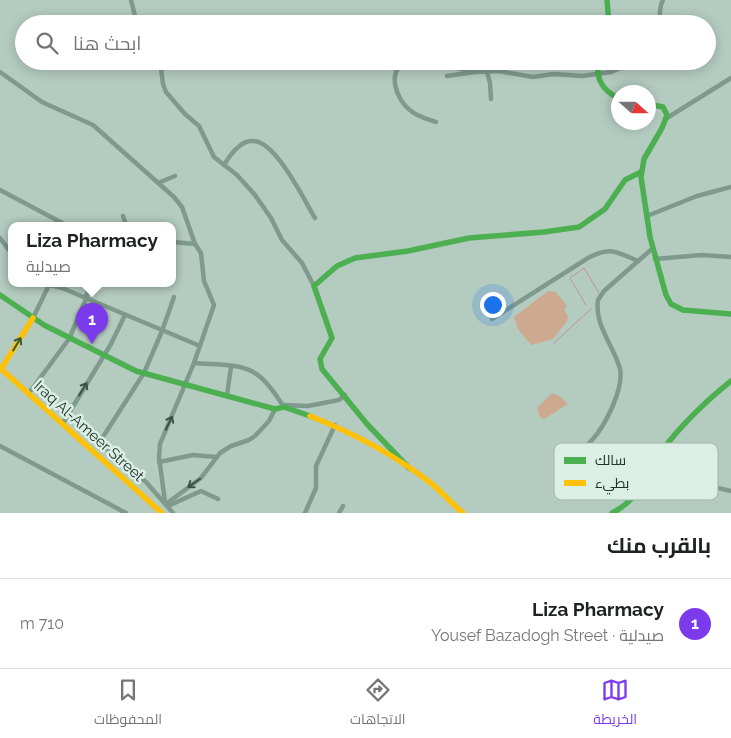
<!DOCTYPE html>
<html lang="ar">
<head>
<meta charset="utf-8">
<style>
	:root { --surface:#fff; --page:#f2f2f2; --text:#202124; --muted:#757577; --line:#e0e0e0; --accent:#7c3aed }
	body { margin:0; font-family:Raleway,Cairo,sans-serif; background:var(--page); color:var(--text); direction:rtl }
	.compass { position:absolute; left:611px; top:85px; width:45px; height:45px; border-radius:50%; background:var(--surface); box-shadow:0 2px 12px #0003; rotate:111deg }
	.you { position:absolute; left:492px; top:304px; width:18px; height:18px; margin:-12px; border:4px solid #fff; border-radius:50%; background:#1a73e8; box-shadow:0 0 0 8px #1a73e833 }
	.badge { display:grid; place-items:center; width:32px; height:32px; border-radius:50%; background:var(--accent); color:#fff; font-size:16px; font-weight:700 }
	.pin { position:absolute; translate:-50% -41px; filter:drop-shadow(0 1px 2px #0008) }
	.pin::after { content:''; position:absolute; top:26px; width:18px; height:15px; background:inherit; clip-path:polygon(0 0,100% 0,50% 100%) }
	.popup { position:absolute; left:8px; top:222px; width:168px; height:65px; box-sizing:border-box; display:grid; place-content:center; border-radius:10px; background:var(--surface); filter:drop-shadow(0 1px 4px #0005); font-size:16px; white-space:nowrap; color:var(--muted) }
	.popup b { font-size:19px; color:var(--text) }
	.popup::after { content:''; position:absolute; left:50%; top:100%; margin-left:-10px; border:10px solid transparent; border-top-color:var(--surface) }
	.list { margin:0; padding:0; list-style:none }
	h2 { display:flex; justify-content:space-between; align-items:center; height:65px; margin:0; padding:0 20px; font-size:21px }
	h2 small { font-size:16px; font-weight:400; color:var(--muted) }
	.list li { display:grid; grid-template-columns:32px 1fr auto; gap:15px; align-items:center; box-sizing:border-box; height:90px; padding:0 20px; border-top:1px solid var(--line) }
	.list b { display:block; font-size:19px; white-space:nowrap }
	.list p { margin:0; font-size:16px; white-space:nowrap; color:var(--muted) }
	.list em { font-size:16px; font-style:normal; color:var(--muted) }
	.icon { flex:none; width:28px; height:28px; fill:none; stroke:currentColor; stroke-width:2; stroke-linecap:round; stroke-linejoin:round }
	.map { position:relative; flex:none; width:731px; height:513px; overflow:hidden; direction:ltr }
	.search { position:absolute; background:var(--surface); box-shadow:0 2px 12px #0003; left:15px; right:15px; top:15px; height:55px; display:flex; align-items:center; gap:12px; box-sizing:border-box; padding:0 18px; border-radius:28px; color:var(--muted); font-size:19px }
	.sheet { height:155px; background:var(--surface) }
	nav { display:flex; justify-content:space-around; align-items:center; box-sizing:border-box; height:70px; border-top:1px solid var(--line); background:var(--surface); font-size:14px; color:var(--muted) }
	nav a { display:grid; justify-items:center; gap:2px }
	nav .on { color:var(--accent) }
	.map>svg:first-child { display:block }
</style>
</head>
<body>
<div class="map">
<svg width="731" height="513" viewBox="0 0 731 513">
	<rect width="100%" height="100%" fill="#b4cbc0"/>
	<g fill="#cda990">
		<path d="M 548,291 L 556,292 L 567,306 L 564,309 L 568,317 L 567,321 L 553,339 L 531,345 L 518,329 L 514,317 Z"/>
		<path d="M 552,393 L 561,397 L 568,404 L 544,419 L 540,417 L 537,408 Z"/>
	</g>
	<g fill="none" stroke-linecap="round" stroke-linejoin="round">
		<g stroke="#c48bad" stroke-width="1">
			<path d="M 586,305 L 570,278 L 584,268 L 599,293"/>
			<path d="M 554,343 L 592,308"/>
		</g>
		<g stroke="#7f998d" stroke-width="4.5">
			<path d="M 131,0 L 137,24"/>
			<path d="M 657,24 C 662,16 658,8 663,0"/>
			<path d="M 160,61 L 163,84 L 166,92 L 185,114 L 199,126 L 214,157 L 237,175 L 255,195 L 271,218 L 282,240 L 302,263 L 314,286"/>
			<path d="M 406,61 C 386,72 396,100 411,111 C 418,117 428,119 436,122"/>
			<path d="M 423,61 L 476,72 L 498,71 L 533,77 L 554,74 L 582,76 L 611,72 L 621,68 L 627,61"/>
			<path d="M 0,72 L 42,102 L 93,125 L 174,197 L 182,207 L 195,244 L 201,253 L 204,281 L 214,305 L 194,363 L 160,444 L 159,457 L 165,502"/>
			<path d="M 487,72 L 490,83 L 491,99"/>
			<path d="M 447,76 L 475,72"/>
			<path d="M 667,118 L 731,78"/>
			<path d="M 224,165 C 230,155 240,140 253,141 C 276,141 304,200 315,218"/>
			<path d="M 158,183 L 175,176"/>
			<path d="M 0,190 L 66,225"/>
			<path d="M 123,216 L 126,225"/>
			<path d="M 647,216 L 697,196 L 731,187"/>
			<path d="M 0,238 L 12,254"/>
			<path d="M 172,242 L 195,244"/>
			<path d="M 655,259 L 702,255 L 731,257"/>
			<path d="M 43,283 L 62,288 L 200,346"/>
			<path d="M 33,318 L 49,285"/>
			<path d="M 492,319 L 588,258 C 611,246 616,252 638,261"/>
			<path d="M 194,363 C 212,365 237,363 253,372 C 266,379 276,395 284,407"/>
			<path d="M 29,393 L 69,339 L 86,299 L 89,283"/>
			<path d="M 227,395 L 231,367"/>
			<path d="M 283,405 L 308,406 L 339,400 L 345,395"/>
			<path d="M 63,423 L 111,344 L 125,315"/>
			<path d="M 0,446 L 126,513"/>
			<path d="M 577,452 C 583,449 588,445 592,440 C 605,426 624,389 620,369 C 614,346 594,325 598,300 L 604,291 L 653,248"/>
			<path d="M 159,462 L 193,455 L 217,457"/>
			<path d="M 638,491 L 650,497 L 685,490 L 718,488 L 731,491"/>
			<path d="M 166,504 L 201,478 L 220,453 L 231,446 L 249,440 L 255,436 L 269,421 L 275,409"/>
			<path d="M 168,506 L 201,491 L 218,499"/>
			<path d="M 173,513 L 146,482 L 103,446 L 101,440 L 144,373 L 162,331 L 174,297"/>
			<path d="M 305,513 L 316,488 L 316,466 L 335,425"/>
			<path d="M 339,513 L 343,506"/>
		</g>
		<g stroke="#4caf50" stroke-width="5.5">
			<path d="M 607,0 L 609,24"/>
			<path d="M 598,61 C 596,79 602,90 618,98"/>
			<path d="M 648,104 L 663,107 L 667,115 L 662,128 L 644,159 L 641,177 L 650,237 L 666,295 L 671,304 L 683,310 L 731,314"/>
			<path d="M 0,295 L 44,325 L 136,371 L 275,409 L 284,407 L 310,416"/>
			<path d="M 409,468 L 367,424 L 322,369 L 320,359 L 332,338 L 314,286 L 337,266 L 355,258 L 408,251 L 469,238 L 544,232 L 579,227 L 605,209 L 625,180 L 641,172"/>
			<path d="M 612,513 C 643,497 642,477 661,452 C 681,425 705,402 731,381"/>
		</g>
		<g stroke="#ffc107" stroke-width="5.5">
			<path d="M 0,368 L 162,513"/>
			<path d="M 1,369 L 33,318"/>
			<path d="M 310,416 C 353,433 395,455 432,484 C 443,493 452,504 463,513"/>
		</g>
	</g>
	<defs><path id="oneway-shaft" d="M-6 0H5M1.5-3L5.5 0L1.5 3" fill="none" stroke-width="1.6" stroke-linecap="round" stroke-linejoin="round" transform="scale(1.25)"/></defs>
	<use stroke="#305d37" href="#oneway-shaft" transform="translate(17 344) rotate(-59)"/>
	<g stroke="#3d5048">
		<use href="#oneway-shaft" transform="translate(83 389) rotate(-59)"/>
		<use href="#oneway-shaft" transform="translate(169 423) rotate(-65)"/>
		<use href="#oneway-shaft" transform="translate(194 483) rotate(145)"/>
	</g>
	<g text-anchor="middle" stroke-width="5" stroke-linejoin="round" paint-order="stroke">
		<g font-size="15" fill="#21312a" stroke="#dbefe5">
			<text transform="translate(89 431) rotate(42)" y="5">Iraq Al-Ameer Street</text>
		</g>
	</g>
	<rect x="554" y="443" width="164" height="57" rx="8" fill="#dbefe5" stroke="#a3b6ad" stroke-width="1"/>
	<rect x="564" y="457" width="22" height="7" fill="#4caf50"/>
	<rect x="564" y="480" width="22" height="6" fill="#ffc107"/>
	<g font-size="14" fill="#21312a">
		<text x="595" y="465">سالك</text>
		<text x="595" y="488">بطيء</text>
	</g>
</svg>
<svg class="compass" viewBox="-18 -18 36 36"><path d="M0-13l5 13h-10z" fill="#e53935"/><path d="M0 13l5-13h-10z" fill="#757577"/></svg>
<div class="you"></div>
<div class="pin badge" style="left:92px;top:344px">1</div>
<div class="popup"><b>Liza Pharmacy</b>صيدلية</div>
<div class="search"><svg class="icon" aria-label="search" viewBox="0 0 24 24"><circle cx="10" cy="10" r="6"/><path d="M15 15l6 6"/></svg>ابحث هنا</div>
</div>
<section class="sheet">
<h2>بالقرب منك<small></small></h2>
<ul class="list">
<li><span class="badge">1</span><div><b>Liza Pharmacy</b><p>صيدلية · Yousef Bazadogh Street</p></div><em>710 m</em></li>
</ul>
</section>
<nav>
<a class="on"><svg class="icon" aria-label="map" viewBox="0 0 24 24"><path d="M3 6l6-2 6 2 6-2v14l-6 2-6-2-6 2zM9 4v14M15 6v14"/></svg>الخريطة</a>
<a><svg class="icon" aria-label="directions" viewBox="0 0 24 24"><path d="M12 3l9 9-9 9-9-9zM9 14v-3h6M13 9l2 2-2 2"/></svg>الاتجاهات</a>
<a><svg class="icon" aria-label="saved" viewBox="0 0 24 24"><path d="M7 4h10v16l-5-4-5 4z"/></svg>المحفوظات</a>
</nav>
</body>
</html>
